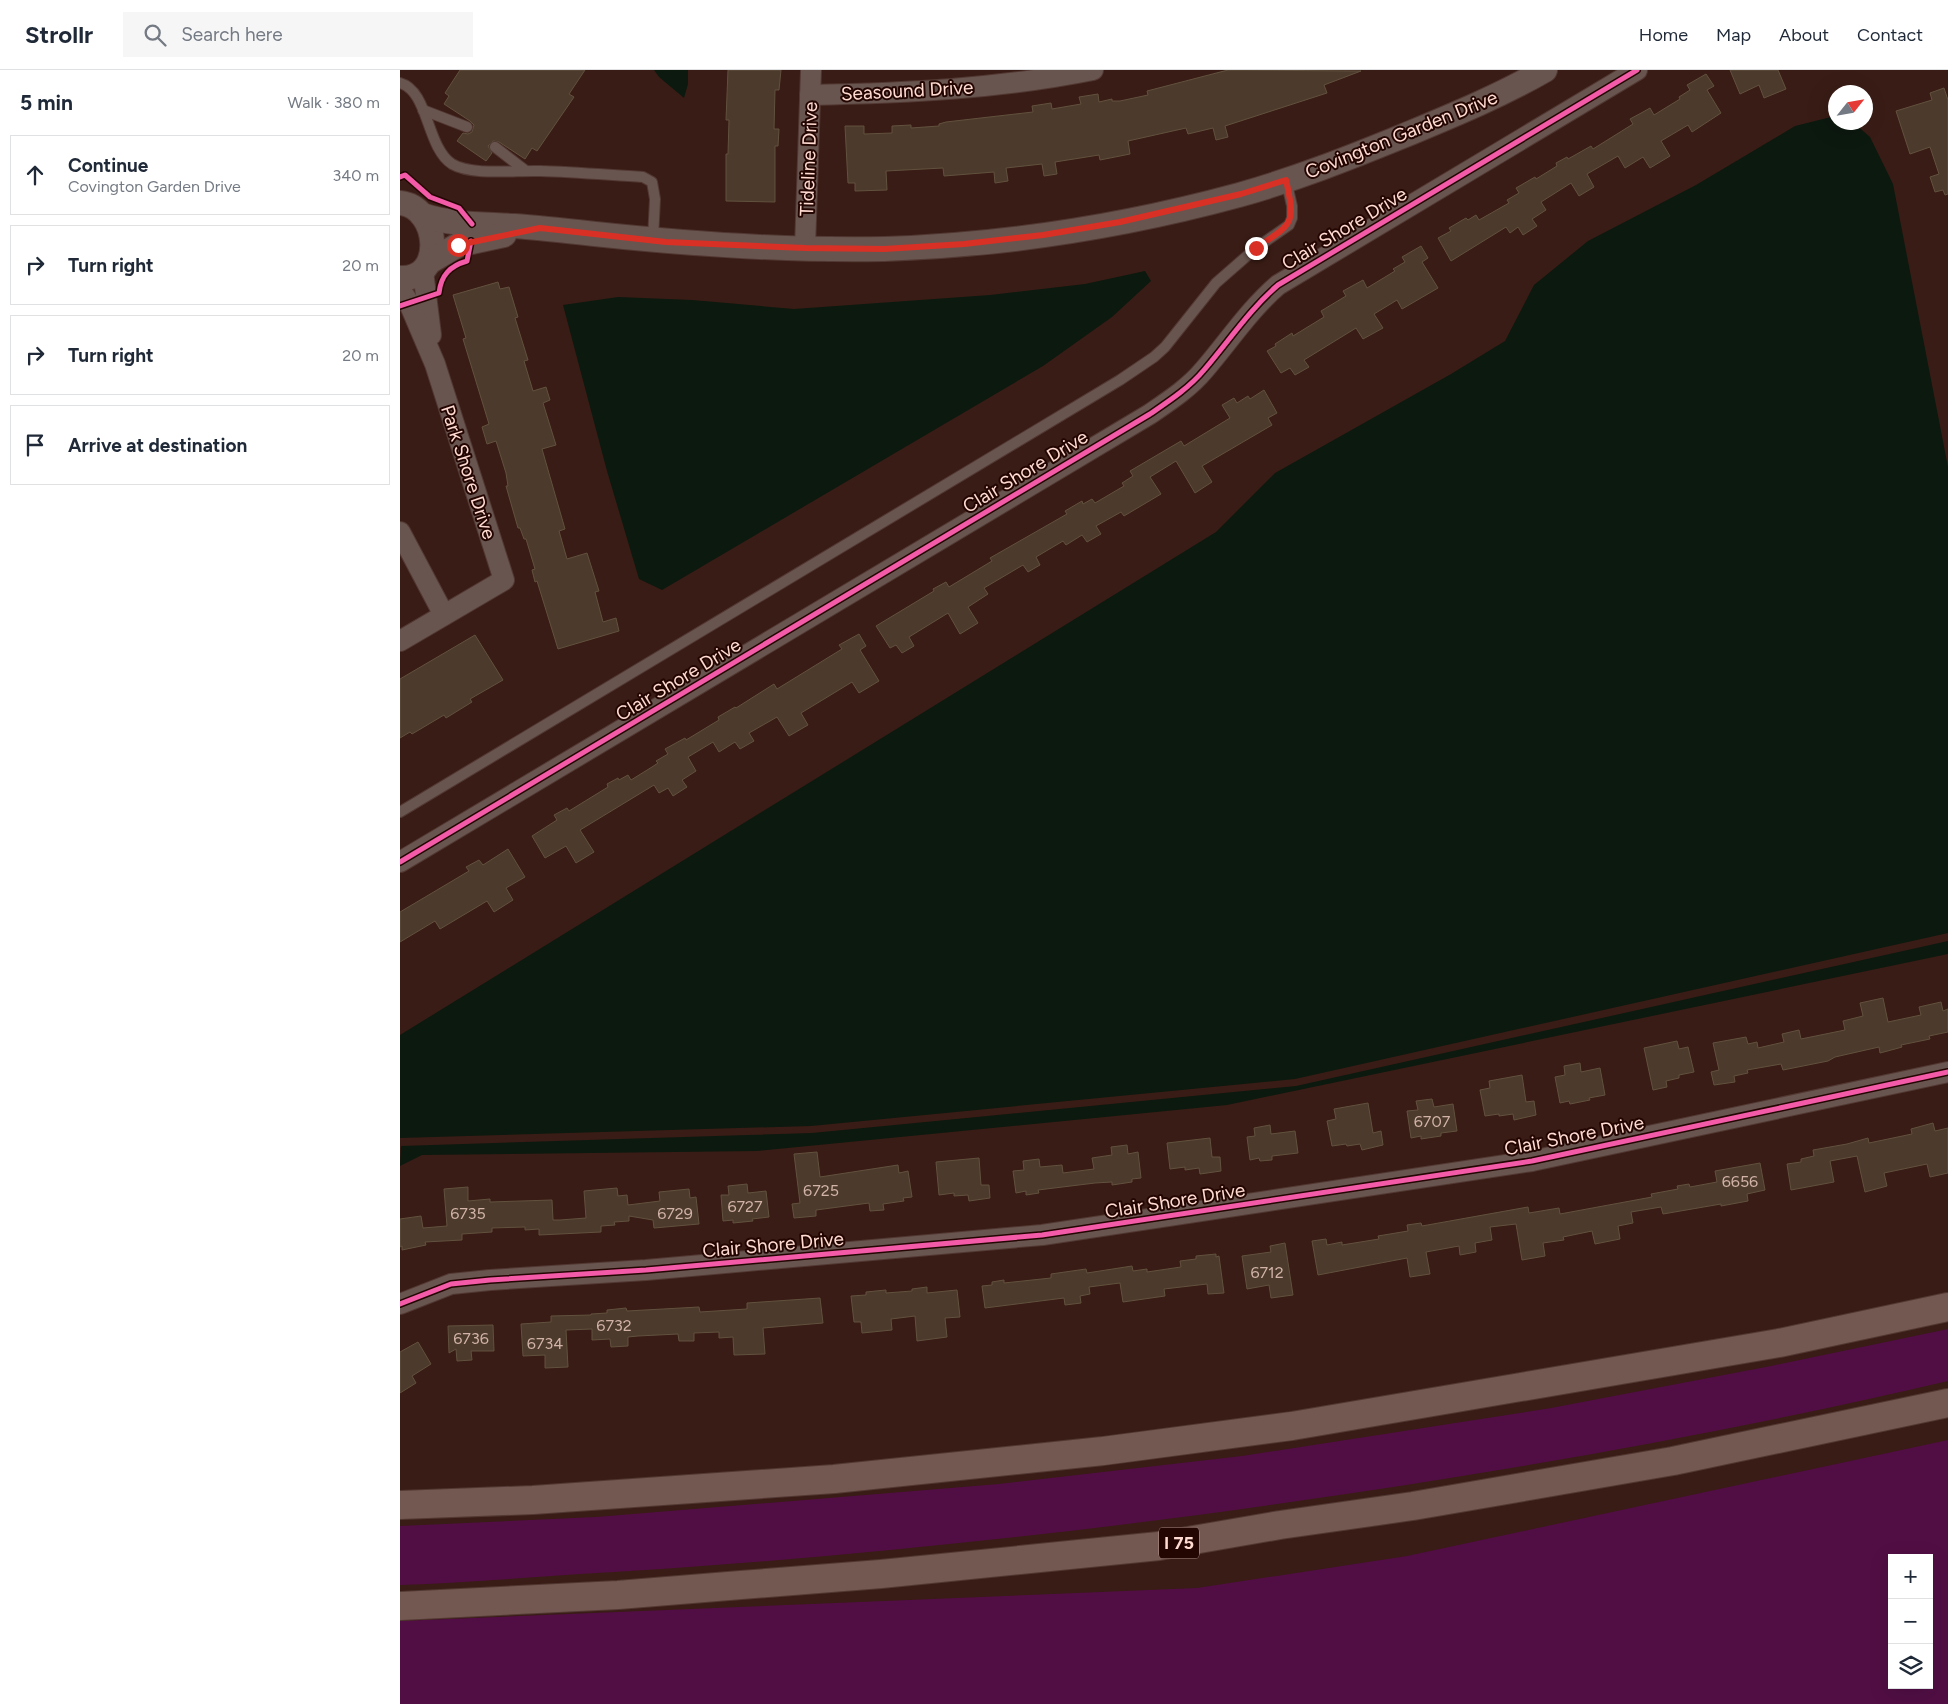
<!DOCTYPE html>
<html lang="en">
<head>
<meta charset="utf-8">
<style>
	:root { --surface:#fff; --page:#f6f6f7; --text:#1f2937; --muted:#747a83; --line:#e0e1e3 }
	body { margin:0; font-family:Figtree,sans-serif; background:var(--page); color:var(--text) }
	.controls { position:absolute; right:15px; bottom:15px; display:grid; overflow:hidden; border-radius:0px; box-shadow:0 5px 20px #0002 }
	.controls button { width:45px; height:45px; display:grid; place-items:center; padding:0; border:0; border-bottom:1px solid var(--line); background:var(--surface); color:var(--text); font:25px sans-serif }
	.compass { position:absolute; left:1428px; top:15px; width:45px; height:45px; border-radius:50%; background:var(--surface); box-shadow:0 5px 20px #0002; rotate:59deg }
	.stop { position:absolute; width:15px; height:15px; margin:-11px; border:4px solid #d93025; border-radius:50%; background:#fff }
	.stop.end { background:#d93025; border-color:#fff; box-shadow:0 1px 5px #0008 }
	.list { margin:0; padding:0; list-style:none }
	h2 { display:flex; justify-content:space-between; align-items:center; height:65px; margin:0; padding:0 20px; font-size:21px }
	h2 small { font-size:16px; font-weight:400; color:var(--muted) }
	.list li { display:grid; grid-template-columns:32px 1fr auto; gap:15px; align-items:center; box-sizing:border-box; height:80px; margin:0 10px 10px; padding:0 10px; border:1px solid var(--line); border-radius:0px }
	.list b { display:block; font-size:19px; white-space:nowrap }
	.list p { margin:0; font-size:16px; white-space:nowrap; color:var(--muted) }
	.list em { font-size:16px; font-style:normal; color:var(--muted) }
	.icon { flex:none; width:28px; height:28px; fill:none; stroke:currentColor; stroke-width:2; stroke-linecap:round; stroke-linejoin:round }
	.map { position:relative; flex:none; width:1548px; height:1634px; overflow:hidden }
	header { display:flex; align-items:center; gap:30px; box-sizing:border-box; height:70px; padding:0 25px; background:var(--surface); border-bottom:1px solid var(--line) }
	header strong { font-size:24px }
	nav { display:flex; gap:28px; margin-inline-start:auto; font-size:18px }
	.search { width:350px; height:45px; background:var(--page); display:flex; align-items:center; gap:12px; box-sizing:border-box; padding:0 18px; border-radius:0px; color:var(--muted); font-size:19px }
	main { display:flex }
	aside { flex:1; background:var(--surface) }
	.map>svg:first-child { display:block }
</style>
</head>
<body>
<header>
<strong>Strollr</strong>
<div class="search"><svg class="icon" aria-label="search" viewBox="0 0 24 24"><circle cx="10" cy="10" r="6"/><path d="M15 15l6 6"/></svg>Search here</div>
<nav><a>Home</a><a>Map</a><a>About</a><a>Contact</a></nav>
</header>
<main>
<aside>
<h2>5 min<small>Walk · 380 m</small></h2>
<ul class="list">
<li><svg class="icon" aria-label="ahead" viewBox="0 0 24 24"><path d="M12 20V5M6 11l6-6 6 6"/></svg><div><b>Continue</b><p>Covington Garden Drive</p></div><em>340 m</em></li>
<li><svg class="icon" aria-label="right" viewBox="0 0 24 24"><path d="M7 20v-9h11M14 6l5 5-5 5"/></svg><div><b>Turn right</b></div><em>20 m</em></li>
<li><svg class="icon" aria-label="right" viewBox="0 0 24 24"><path d="M7 20v-9h11M14 6l5 5-5 5"/></svg><div><b>Turn right</b></div><em>20 m</em></li>
<li><svg class="icon" aria-label="arrive" viewBox="0 0 24 24"><path d="M6 21V4h12l-3 4 3 4H6"/></svg><div><b>Arrive at destination</b></div></li>
</ul>
</aside>
<div class="map">
<svg width="1548" height="1634" viewBox="0 0 1548 1634">
	<rect width="100%" height="100%" fill="#391c15"/>
	<g fill="#510e44" fill-rule="evenodd">
		<path d="M 1548,1259 L 1548,1311 C 1301,1369 1050,1411 798,1445 C 593,1472 387,1492 180,1504 C 120,1508 60,1513 0,1515 L 0,1456 L 196,1447 L 599,1414 L 842,1386 L 1151,1338 L 1371,1296 Z"/>
		<path d="M 1548,1370 L 1548,1634 L 0,1634 L 0,1551 L 797,1518 L 1007,1486 ZM 1492,1488 L 1529,1488 L 1529,1615 L 1492,1615 Z"/>
	</g>
	<g fill="#0c190f">
		<path d="M 254,0 L 288,0 L 288,14 L 284,28 L 259,7 Z"/>
		<path d="M 1435,46 L 1436,52 L 1454,53 L 1470,67 L 1493,114 L 1548,397 L 1548,863 L 895,1009 L 411,1056 L 0,1068 L 0,965 L 816,462 L 875,403 L 1051,304 L 1105,271 L 1134,215 L 1188,171 L 1296,115 L 1395,56 Z"/>
		<path d="M 745,201 L 751,211 L 712,247 L 643,296 L 262,520 L 239,509 L 207,401 L 163,235 L 218,227 L 292,230 L 394,239 L 590,225 L 685,214 Z"/>
		<path d="M 1548,871 L 1548,884 L 827,1035 L 357,1081 L 22,1085 L 0,1096 L 1,1076 L 412,1063 L 896,1016 Z"/>
	</g>
	<g fill="#4c3b2c" stroke="#62513e">
		<path d="M 60,0 L 185,0 L 169,24 L 174,27 L 137,81 L 132,78 L 125,89 L 99,72 L 93,71 L 88,76 L 92,83 L 86,91 L 57,71 L 63,63 L 68,64 L 72,62 L 74,55 L 70,51 L 44,34 L 49,26 L 45,23 Z"/>
		<path d="M 328,0 L 381,0 L 379,20 L 375,20 L 374,59 L 379,59 L 378,76 L 375,76 L 375,132 L 326,131 L 326,84 L 328,84 L 329,50 L 326,50 Z"/>
		<path d="M 828,0 L 961,1 L 924,15 L 927,23 L 825,56 L 828,67 L 816,70 L 813,58 L 788,64 L 786,58 L 728,71 L 730,84 L 700,90 L 699,85 L 655,92 L 657,104 L 644,106 L 642,94 L 606,98 L 608,111 L 595,113 L 594,102 L 544,106 L 543,98 L 486,101 L 487,120 L 455,121 L 455,113 L 448,113 L 445,56 L 464,56 L 464,64 L 492,63 L 492,56 L 511,55 L 511,58 L 539,56 L 539,54 L 546,52 L 633,42 L 632,36 L 651,33 L 652,39 L 681,34 L 679,27 L 698,24 L 699,32 L 712,29 L 712,31 L 720,31 L 748,25 L 747,21 Z"/>
		<path d="M 1330,0 L 1378,0 L 1386,19 L 1364,28 L 1359,15 L 1340,24 Z"/>
		<path d="M 1306,4 L 1314,16 L 1307,20 L 1321,43 L 1292,62 L 1288,55 L 1261,71 L 1270,86 L 1250,98 L 1243,87 L 1225,98 L 1218,86 L 1187,104 L 1194,117 L 1179,126 L 1171,113 L 1141,132 L 1146,140 L 1132,149 L 1137,156 L 1123,165 L 1118,157 L 1110,163 L 1106,157 L 1051,191 L 1038,168 L 1051,161 L 1049,158 L 1066,148 L 1068,150 L 1076,145 L 1079,150 L 1109,133 L 1107,130 L 1119,123 L 1116,118 L 1135,107 L 1136,109 L 1157,96 L 1156,93 L 1167,87 L 1168,89 L 1191,76 L 1193,79 L 1233,54 L 1230,49 L 1243,42 L 1250,38 L 1254,45 L 1280,29 L 1279,27 L 1290,20 L 1287,15 Z"/>
		<path d="M 1544,18 L 1548,30 L 1548,124 L 1545,125 L 1543,120 L 1535,122 L 1530,107 L 1539,104 L 1530,77 L 1510,84 L 1496,41 L 1532,30 L 1530,23 Z"/>
		<path d="M 1021,176 L 1028,188 L 1022,192 L 1038,218 L 1002,239 L 997,230 L 974,244 L 983,258 L 963,269 L 956,258 L 904,290 L 909,297 L 895,305 L 890,298 L 881,303 L 867,281 L 876,276 L 875,274 L 892,263 L 893,266 L 924,247 L 921,241 L 946,226 L 943,221 L 963,210 L 967,218 L 995,201 L 993,199 L 1005,192 L 1002,187 Z"/>
		<path d="M 98,212 L 100,219 L 109,217 L 118,247 L 115,248 L 128,290 L 124,291 L 133,321 L 146,317 L 150,330 L 143,333 L 156,375 L 142,379 L 165,459 L 159,461 L 167,489 L 187,483 L 199,521 L 195,522 L 203,552 L 216,548 L 219,561 L 158,579 L 137,511 L 135,512 L 132,500 L 135,499 L 126,469 L 124,469 L 120,458 L 118,458 L 106,416 L 108,416 L 106,403 L 96,371 L 87,374 L 82,357 L 89,354 L 63,269 L 66,268 L 53,225 Z"/>
		<path d="M 864,320 L 877,343 L 868,348 L 872,355 L 802,396 L 812,412 L 795,423 L 776,391 L 750,407 L 761,424 L 724,446 L 721,442 L 696,456 L 701,464 L 687,472 L 682,465 L 666,475 L 663,471 L 636,487 L 640,495 L 628,502 L 623,495 L 584,518 L 588,524 L 568,537 L 578,553 L 560,564 L 548,543 L 509,567 L 514,576 L 502,583 L 496,575 L 490,578 L 476,556 L 534,521 L 533,519 L 546,512 L 549,517 L 592,491 L 590,488 L 667,444 L 665,441 L 682,431 L 683,434 L 692,429 L 695,433 L 724,416 L 722,413 L 733,406 L 730,401 L 781,371 L 784,376 L 830,348 L 822,335 L 834,328 L 837,333 L 848,326 L 850,329 Z"/>
		<path d="M 459,564 L 466,576 L 460,580 L 479,611 L 459,623 L 452,612 L 401,643 L 408,655 L 389,666 L 377,647 L 349,663 L 354,671 L 340,679 L 335,672 L 319,682 L 313,672 L 288,687 L 296,701 L 282,710 L 287,717 L 273,726 L 268,718 L 259,723 L 254,715 L 180,760 L 194,782 L 176,793 L 166,776 L 145,788 L 132,766 L 157,750 L 154,745 L 167,738 L 169,741 L 208,717 L 207,714 L 218,708 L 219,710 L 228,705 L 231,710 L 252,697 L 258,693 L 256,691 L 268,684 L 265,679 L 285,668 L 286,670 L 319,650 L 318,647 L 335,637 L 336,638 L 374,614 L 377,619 L 442,579 L 439,575 Z"/>
		<path d="M 75,565 L 103,610 L 70,629 L 72,632 L 46,648 L 44,645 L 12,664 L 10,662 L 0,668 L 0,609 Z"/>
		<path d="M 108,779 L 125,807 L 106,818 L 113,830 L 94,842 L 87,831 L 40,859 L 35,851 L 0,872 L 0,842 L 69,801 L 66,797 L 79,790 L 83,795 Z"/>
		<path d="M 1483,928 L 1488,952 L 1521,945 L 1519,937 L 1541,932 L 1543,941 L 1548,939 L 1548,962 L 1529,966 L 1530,969 L 1501,975 L 1502,977 L 1495,979 L 1480,983 L 1479,977 L 1435,987 L 1428,991 L 1383,1000 L 1381,994 L 1347,1000 L 1348,1003 L 1334,1006 L 1335,1012 L 1314,1015 L 1311,1002 L 1319,1000 L 1313,973 L 1346,967 L 1348,974 L 1357,972 L 1358,978 L 1384,972 L 1382,964 L 1399,960 L 1401,969 L 1445,960 L 1443,951 L 1463,946 L 1460,933 Z"/>
		<path d="M 1277,971 L 1279,979 L 1288,977 L 1294,1002 L 1279,1005 L 1279,1008 L 1266,1011 L 1267,1017 L 1253,1020 L 1244,978 Z"/>
		<path d="M 1180,993 L 1181,1002 L 1200,998 L 1205,1025 L 1189,1028 L 1190,1030 L 1170,1034 L 1169,1031 L 1160,1033 L 1155,1007 L 1165,1005 L 1164,996 Z"/>
		<path d="M 1122,1005 L 1126,1032 L 1134,1031 L 1136,1045 L 1114,1050 L 1113,1044 L 1099,1046 L 1099,1044 L 1085,1046 L 1080,1020 L 1090,1018 L 1089,1011 Z"/>
		<path d="M 1032,1029 L 1034,1037 L 1053,1034 L 1057,1061 L 1041,1063 L 1041,1066 L 1021,1069 L 1021,1066 L 1011,1068 L 1007,1041 L 1018,1040 L 1016,1031 Z"/>
		<path d="M 968,1033 L 973,1063 L 981,1061 L 983,1075 L 962,1080 L 960,1074 L 947,1076 L 946,1074 L 932,1076 L 927,1051 L 936,1049 L 934,1039 Z"/>
		<path d="M 1533,1053 L 1535,1061 L 1548,1058 L 1548,1103 L 1530,1107 L 1527,1094 L 1484,1103 L 1487,1116 L 1465,1122 L 1457,1086 L 1430,1091 L 1434,1112 L 1391,1120 L 1387,1094 L 1401,1092 L 1401,1089 L 1414,1086 L 1413,1080 L 1447,1074 L 1468,1068 L 1469,1073 L 1512,1064 L 1511,1059 Z"/>
		<path d="M 870,1055 L 871,1064 L 895,1061 L 898,1083 L 872,1086 L 872,1090 L 860,1091 L 859,1088 L 850,1090 L 847,1067 L 855,1066 L 854,1058 Z"/>
		<path d="M 810,1068 L 812,1087 L 820,1087 L 821,1101 L 800,1104 L 799,1098 L 785,1100 L 785,1097 L 770,1099 L 767,1073 Z"/>
		<path d="M 727,1075 L 728,1084 L 738,1082 L 741,1108 L 732,1109 L 732,1112 L 712,1115 L 712,1112 L 695,1113 L 638,1120 L 639,1123 L 626,1125 L 626,1121 L 616,1123 L 613,1101 L 624,1100 L 623,1091 L 639,1089 L 640,1097 L 662,1095 L 663,1103 L 694,1099 L 692,1088 L 712,1085 L 711,1077 Z"/>
		<path d="M 417,1082 L 420,1107 L 498,1095 L 499,1103 L 508,1101 L 512,1127 L 503,1128 L 504,1131 L 483,1134 L 484,1140 L 470,1141 L 469,1133 L 416,1140 L 416,1146 L 394,1148 L 392,1134 L 400,1133 L 394,1084 Z"/>
		<path d="M 579,1088 L 581,1115 L 589,1115 L 590,1128 L 569,1131 L 568,1125 L 554,1126 L 554,1123 L 539,1125 L 536,1092 Z"/>
		<path d="M 1360,1093 L 1365,1120 L 1347,1124 L 1348,1131 L 1321,1136 L 1321,1134 L 1263,1144 L 1261,1137 L 1231,1142 L 1233,1153 L 1218,1156 L 1220,1169 L 1195,1174 L 1192,1161 L 1163,1167 L 1164,1170 L 1143,1173 L 1145,1186 L 1122,1190 L 1116,1154 L 1090,1157 L 1092,1170 L 1075,1173 L 1076,1182 L 1060,1185 L 1059,1176 L 1026,1182 L 1030,1204 L 1010,1207 L 1007,1188 L 918,1205 L 912,1171 L 926,1169 L 927,1175 L 942,1172 L 942,1175 L 979,1169 L 978,1166 L 1008,1161 L 1007,1155 L 1021,1153 L 1022,1156 L 1128,1137 L 1129,1143 L 1159,1138 L 1160,1144 L 1252,1127 L 1251,1124 L 1278,1119 L 1277,1116 L 1289,1114 L 1290,1117 L 1317,1112 L 1315,1101 Z"/>
		<path d="M 347,1114 L 348,1123 L 366,1121 L 369,1147 L 352,1149 L 353,1151 L 333,1153 L 333,1150 L 323,1151 L 321,1125 L 329,1125 L 328,1116 Z"/>
		<path d="M 68,1117 L 68,1131 L 90,1129 L 90,1132 L 152,1130 L 153,1150 L 160,1150 L 186,1148 L 184,1121 L 217,1118 L 218,1126 L 227,1125 L 228,1135 L 260,1131 L 259,1122 L 289,1119 L 290,1128 L 296,1127 L 299,1154 L 254,1158 L 253,1150 L 229,1146 L 229,1151 L 214,1152 L 215,1155 L 201,1156 L 201,1162 L 139,1165 L 139,1159 L 125,1160 L 125,1157 L 92,1158 L 92,1162 L 62,1164 L 62,1170 L 25,1172 L 26,1175 L 2,1180 L 2,1176 L 0,1177 L 0,1149 L 21,1146 L 23,1158 L 47,1156 L 44,1119 Z"/>
		<path d="M 885,1173 L 893,1225 L 871,1228 L 869,1215 L 847,1219 L 842,1186 L 871,1182 L 870,1176 Z"/>
		<path d="M 816,1184 L 816,1187 L 819,1186 L 824,1223 L 808,1224 L 807,1214 L 764,1219 L 765,1226 L 723,1232 L 720,1213 L 689,1217 L 690,1224 L 680,1226 L 681,1233 L 665,1235 L 664,1228 L 585,1238 L 582,1216 L 592,1215 L 592,1212 L 604,1210 L 604,1213 L 651,1208 L 651,1204 L 686,1199 L 687,1203 L 732,1196 L 733,1201 L 747,1199 L 747,1202 L 781,1197 L 780,1191 L 796,1189 L 796,1186 Z"/>
		<path d="M 527,1217 L 527,1223 L 557,1220 L 560,1247 L 545,1248 L 547,1267 L 517,1271 L 515,1246 L 491,1249 L 492,1260 L 462,1263 L 461,1252 L 454,1252 L 451,1226 L 466,1225 L 466,1222 L 486,1220 L 486,1223 L 512,1221 L 512,1219 Z"/>
		<path d="M 420,1228 L 423,1253 L 363,1258 L 365,1284 L 334,1285 L 333,1267 L 319,1268 L 319,1262 L 294,1263 L 294,1271 L 279,1271 L 278,1264 L 238,1266 L 228,1267 L 228,1276 L 211,1277 L 210,1269 L 192,1270 L 192,1259 L 166,1260 L 168,1297 L 145,1298 L 145,1285 L 123,1286 L 121,1254 L 151,1252 L 151,1246 L 191,1245 L 191,1244 L 207,1243 L 207,1240 L 226,1238 L 227,1241 L 299,1237 L 300,1242 L 347,1239 L 347,1233 Z"/>
		<path d="M 93,1255 L 94,1281 L 71,1281 L 72,1290 L 57,1291 L 56,1279 L 49,1283 L 48,1256 Z"/>
		<path d="M 18,1272 L 31,1294 L 12,1306 L 16,1313 L 0,1323 L 0,1282 Z"/>
	</g>
	<g fill="none" stroke-linecap="round" stroke-linejoin="round">
		<defs>
			<g id="service">
				<path d="M 0,13 C 29,21 26,77 52,94 C 72,106 116,100 140,101 C 174,102 209,105 243,107 L 252,112 L 255,129 L 253,169"/>
				<path d="M 23,40 L 67,57"/>
				<path d="M 95,77 L 126,101"/>
				<path d="M 0,742 L 720,310 L 754,287 L 765,277 L 816,213 L 856,178 L 889,155 L 892,148 L 892,136 L 886,110"/>
			</g>
			<g id="minor">
				<path d="M 410,25 C 505,23 599,19 693,0"/>
				<path d="M 405,178 L 411,0"/>
				<path d="M 23,201 L 31,265"/>
				<path d="M 0,219 L 9,233 L 35,294 L 104,510 L 0,571"/>
				<path d="M 0,462 L 44,545"/>
				<path d="M 0,792 L 750,344 C 769,331 789,318 804,300 C 829,271 849,240 878,215 L 1237,0"/>
				<path d="M 0,1234 L 51,1214 L 90,1210 L 246,1200 L 642,1165 L 1132,1091 L 1548,1002"/>
			</g>
			<g id="tertiary">
				<path d="M 0,133 C 40,137 46,211 0,208"/>
				<path d="M 22,145 C 52,155 82,154 114,156 C 141,158 168,161 195,164 C 290,174 388,181 484,179 C 604,175 725,156 839,125 C 896,109 949,88 1003,66 C 1051,46 1100,26 1145,0"/>
				<path d="M 31,191 L 58,175 L 104,165"/>
			</g>
			<g id="motorway">
				<path d="M 0,1435 L 133,1430 L 434,1409 L 703,1381 L 892,1356 L 1379,1273 L 1548,1237"/>
				<path d="M 0,1536 L 218,1525 L 341,1515 L 481,1504 L 759,1476 L 880,1455 L 1013,1436 L 1273,1391 L 1548,1333"/>
			</g>
		</defs>
		<use href="#service" stroke="#523832" stroke-width="12"/>
		<use href="#minor" stroke="#523832" stroke-width="22"/>
		<use href="#tertiary" stroke="#523832" stroke-width="26"/>
		<use href="#motorway" stroke="#523832" stroke-width="30"/>
		<use href="#service" stroke="#695550" stroke-width="10"/>
		<use href="#minor" stroke="#695550" stroke-width="20"/>
		<use href="#tertiary" stroke="#695550" stroke-width="24"/>
		<use href="#motorway" stroke="#735851" stroke-width="28"/>
		<defs>
			<g id="cycleway">
				<path d="M 0,107 L 5,105 L 30,127 L 59,138 L 72,154"/>
				<path d="M 0,236 L 39,223 C 41,205 50,196 67,191 L 71,171"/>
				<path d="M 0,792 L 750,344 C 769,331 789,318 804,300 C 829,271 849,240 878,215 L 1237,0"/>
				<path d="M 0,1234 L 51,1214 L 90,1210 L 246,1200 L 642,1165 L 1132,1091 L 1548,1002"/>
			</g>
		</defs>
		<use href="#cycleway" stroke="#230602" stroke-width="8"/>
		<use href="#cycleway" stroke="#f35aa7" stroke-width="5"/>
	</g>
	<g fill="none" stroke-linecap="round" stroke-linejoin="round">
		<path stroke="#d93025" stroke-width="6" d="M 58,175 L 140,158 L 266,172 L 405,178 L 484,179 L 564,174 L 643,165 L 720,152 L 841,124 L 886,110 C 896,155 893,153 856,178"/>
	</g>
	<g text-anchor="middle" stroke-width="4" stroke-linejoin="round" paint-order="stroke">
		<g font-size="16" fill="#d2b3a8">
			<text x="1032" y="1057">6707</text>
			<text x="1340" y="1117">6656</text>
			<text x="421" y="1126">6725</text>
			<text x="345" y="1142">6727</text>
			<text x="68" y="1149">6735</text>
			<text x="275" y="1149">6729</text>
			<text x="867" y="1208">6712</text>
			<text x="214" y="1261">6732</text>
			<text x="71" y="1274">6736</text>
			<text x="145" y="1279">6734</text>
		</g>
		<rect fill="#230602" stroke="#bd9b94" stroke-width="1" x="759" y="1457.5" width="40" height="31" rx="4"/>
		<g font-size="18" font-weight="bold" fill="#ffdbd2">
			<text x="779" y="1479">I 75</text>
		</g>
		<g font-size="19" fill="#ffdbd2" stroke="#230602">
			<text transform="translate(507 20) rotate(-3)" y="7">Seasound Drive</text>
			<text transform="translate(1001 64) rotate(-22)" y="7">Covington Garden Drive</text>
			<text transform="translate(408 89) rotate(-88)" y="7">Tideline Drive</text>
			<text transform="translate(944 158) rotate(-31)" y="7">Clair Shore Drive</text>
			<text transform="translate(625 401) rotate(-31)" y="7">Clair Shore Drive</text>
			<text transform="translate(69 402) rotate(72)" y="7">Park Shore Drive</text>
			<text transform="translate(278 609) rotate(-31)" y="7">Clair Shore Drive</text>
			<text transform="translate(1174 1065) rotate(-11)" y="7">Clair Shore Drive</text>
			<text transform="translate(775 1130) rotate(-9)" y="7">Clair Shore Drive</text>
			<text transform="translate(373 1174) rotate(-5)" y="7">Clair Shore Drive</text>
		</g>
	</g>
</svg>
<div class="controls">
<button>+</button>
<button>−</button>
<button><svg class="icon" aria-label="layers" viewBox="0 0 24 24"><path d="M12 4l9 5-9 5-9-5zM3 14l9 5 9-5"/></svg></button>
</div>
<svg class="compass" viewBox="-18 -18 36 36"><path d="M0-13l5 13h-10z" fill="#e53935"/><path d="M0 13l5-13h-10z" fill="#747a83"/></svg>
<div class="stop" style="left:58px;top:175px"></div>
<div class="stop end" style="left:856px;top:178px"></div>
</div>
</main>
</body>
</html>
